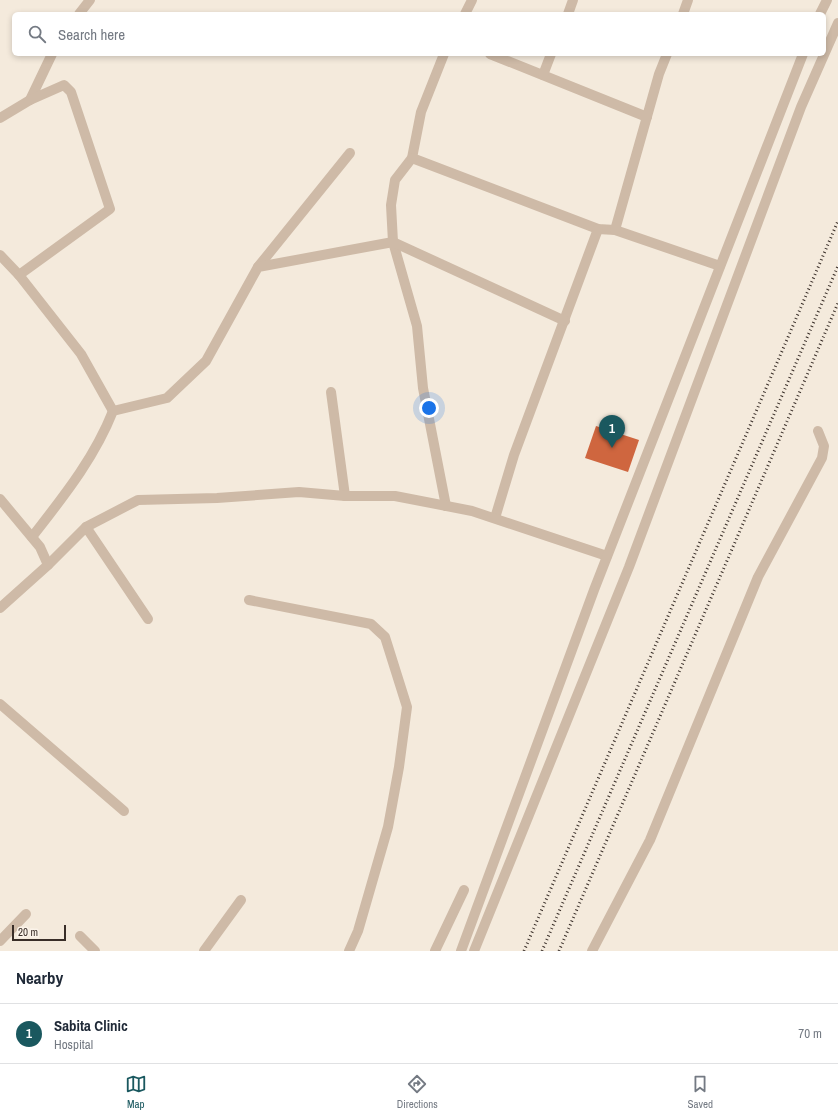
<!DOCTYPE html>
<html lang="en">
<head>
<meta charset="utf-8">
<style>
	:root { --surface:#fff; --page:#f2f2f3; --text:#1f2937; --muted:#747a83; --line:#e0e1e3; --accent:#1a585f }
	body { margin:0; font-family:"Archivo Narrow",sans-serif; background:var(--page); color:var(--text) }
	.scale { position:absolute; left:12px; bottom:10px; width:54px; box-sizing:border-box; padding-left:4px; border:2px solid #392e28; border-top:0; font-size:11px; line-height:14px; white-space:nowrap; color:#392e28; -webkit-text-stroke:3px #fbf3e9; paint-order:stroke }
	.you { position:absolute; left:429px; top:408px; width:14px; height:14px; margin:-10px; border:3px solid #fff; border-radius:50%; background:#1a73e8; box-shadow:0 0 0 6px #1a73e833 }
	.badge { display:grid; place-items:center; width:26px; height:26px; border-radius:50%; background:var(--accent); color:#fff; font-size:13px; font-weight:700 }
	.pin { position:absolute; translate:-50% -33px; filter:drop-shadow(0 1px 2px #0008) }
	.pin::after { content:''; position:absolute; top:21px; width:14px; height:12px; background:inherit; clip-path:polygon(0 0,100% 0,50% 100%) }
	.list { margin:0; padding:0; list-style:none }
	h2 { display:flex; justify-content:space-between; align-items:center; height:52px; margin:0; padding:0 16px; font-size:17px }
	h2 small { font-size:13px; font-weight:400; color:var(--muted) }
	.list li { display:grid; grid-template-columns:26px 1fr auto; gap:12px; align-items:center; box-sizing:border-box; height:60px; padding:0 16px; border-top:1px solid var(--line) }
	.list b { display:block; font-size:15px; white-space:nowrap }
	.list p { margin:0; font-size:13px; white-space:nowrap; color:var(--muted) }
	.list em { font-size:13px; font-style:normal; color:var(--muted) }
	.icon { flex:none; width:22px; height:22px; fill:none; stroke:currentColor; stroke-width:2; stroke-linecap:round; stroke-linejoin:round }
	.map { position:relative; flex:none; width:838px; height:951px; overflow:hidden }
	.search { position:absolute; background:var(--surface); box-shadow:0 2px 6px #0003; left:12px; right:12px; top:12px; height:44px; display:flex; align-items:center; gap:10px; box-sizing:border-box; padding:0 14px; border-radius:6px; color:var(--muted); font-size:15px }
	.sheet { height:112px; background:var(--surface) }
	nav { display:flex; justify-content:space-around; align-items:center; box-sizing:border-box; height:56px; border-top:1px solid var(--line); background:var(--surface); font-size:11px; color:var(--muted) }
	nav a { display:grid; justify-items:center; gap:2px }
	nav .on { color:var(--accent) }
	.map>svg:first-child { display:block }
</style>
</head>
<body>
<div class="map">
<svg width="838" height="951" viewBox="0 0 838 951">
	<rect width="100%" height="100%" fill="#f4eadc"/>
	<path fill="#cf663f" d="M 596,426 L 639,440 L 628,472 L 585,458 Z"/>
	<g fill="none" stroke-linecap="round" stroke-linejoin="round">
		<g stroke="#cebaa7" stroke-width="10">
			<path d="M 79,14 L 90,0"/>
			<path d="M 465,14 L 472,0"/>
			<path d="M 568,14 L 573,0"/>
			<path d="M 683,14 L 688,0"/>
			<path d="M 820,14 L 827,0"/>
			<path d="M 444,54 L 421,112 L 412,158 L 395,180 L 391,205 L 393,242 L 417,326 L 423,388 L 446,506"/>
			<path d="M 490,54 L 647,117"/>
			<path d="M 543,75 L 551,54"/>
			<path d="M 30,100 L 52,54"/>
			<path d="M 0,118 L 30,100 L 64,85 L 71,92 L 110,209 L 19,275 L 0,255"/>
			<path d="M 412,158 L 598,229 L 615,230 L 720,266"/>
			<path d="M 615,230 L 659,74 L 667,54"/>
			<path d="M 258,267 L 350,153"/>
			<path d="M 19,275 L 81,354 L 113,411"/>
			<path d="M 331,392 L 345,496"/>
			<path d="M 0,499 L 40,547 L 48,565 L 0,608"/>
			<path d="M 495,518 L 514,455 L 598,229"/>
			<path d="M 86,527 L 138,500 L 217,498 L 299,492 L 345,496 L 395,496 L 472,511 L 607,556"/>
			<path d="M 32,537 C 63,497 94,459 113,411 L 167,398 L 206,361 L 258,267 L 393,242 L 565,321"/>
			<path d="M 48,565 L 86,527 L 148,619"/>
			<path d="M 249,600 L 371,624 L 385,637 L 407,707 L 399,767 L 388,827 L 358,931 L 349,951"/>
			<path d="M 0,704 L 124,811"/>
			<path d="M 80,936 L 95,951"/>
			<path d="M 0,941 L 26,914"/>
			<path d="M 204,951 L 241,900"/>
			<path d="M 435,951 L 464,890"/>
			<path d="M 461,951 L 594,590 L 803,54"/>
			<path d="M 474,951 L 629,567 L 801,107 L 838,23"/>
			<path d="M 592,951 L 650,840 L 758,577 L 822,458 L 824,446 L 818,431"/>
		</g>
		<g stroke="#392e28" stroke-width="3" stroke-dasharray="1 3" stroke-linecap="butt">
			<path d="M 524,951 L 838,221"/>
			<path d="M 542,951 L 838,266"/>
			<path d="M 559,951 L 838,303"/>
		</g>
	</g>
</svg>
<div class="scale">20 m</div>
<div class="you"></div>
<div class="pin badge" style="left:612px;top:448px">1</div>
<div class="search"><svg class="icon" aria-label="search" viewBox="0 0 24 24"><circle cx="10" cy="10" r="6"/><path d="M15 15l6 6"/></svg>Search here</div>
</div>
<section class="sheet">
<h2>Nearby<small></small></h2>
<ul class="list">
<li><span class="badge">1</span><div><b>Sabita Clinic</b><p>Hospital</p></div><em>70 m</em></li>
</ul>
</section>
<nav>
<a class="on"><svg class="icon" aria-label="map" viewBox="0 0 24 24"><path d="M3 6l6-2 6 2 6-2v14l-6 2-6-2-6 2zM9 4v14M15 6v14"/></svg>Map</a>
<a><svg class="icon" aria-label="directions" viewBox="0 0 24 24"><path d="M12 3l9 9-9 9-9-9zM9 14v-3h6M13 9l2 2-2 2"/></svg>Directions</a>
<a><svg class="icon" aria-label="saved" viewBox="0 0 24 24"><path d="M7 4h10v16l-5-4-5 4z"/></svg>Saved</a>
</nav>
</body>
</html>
